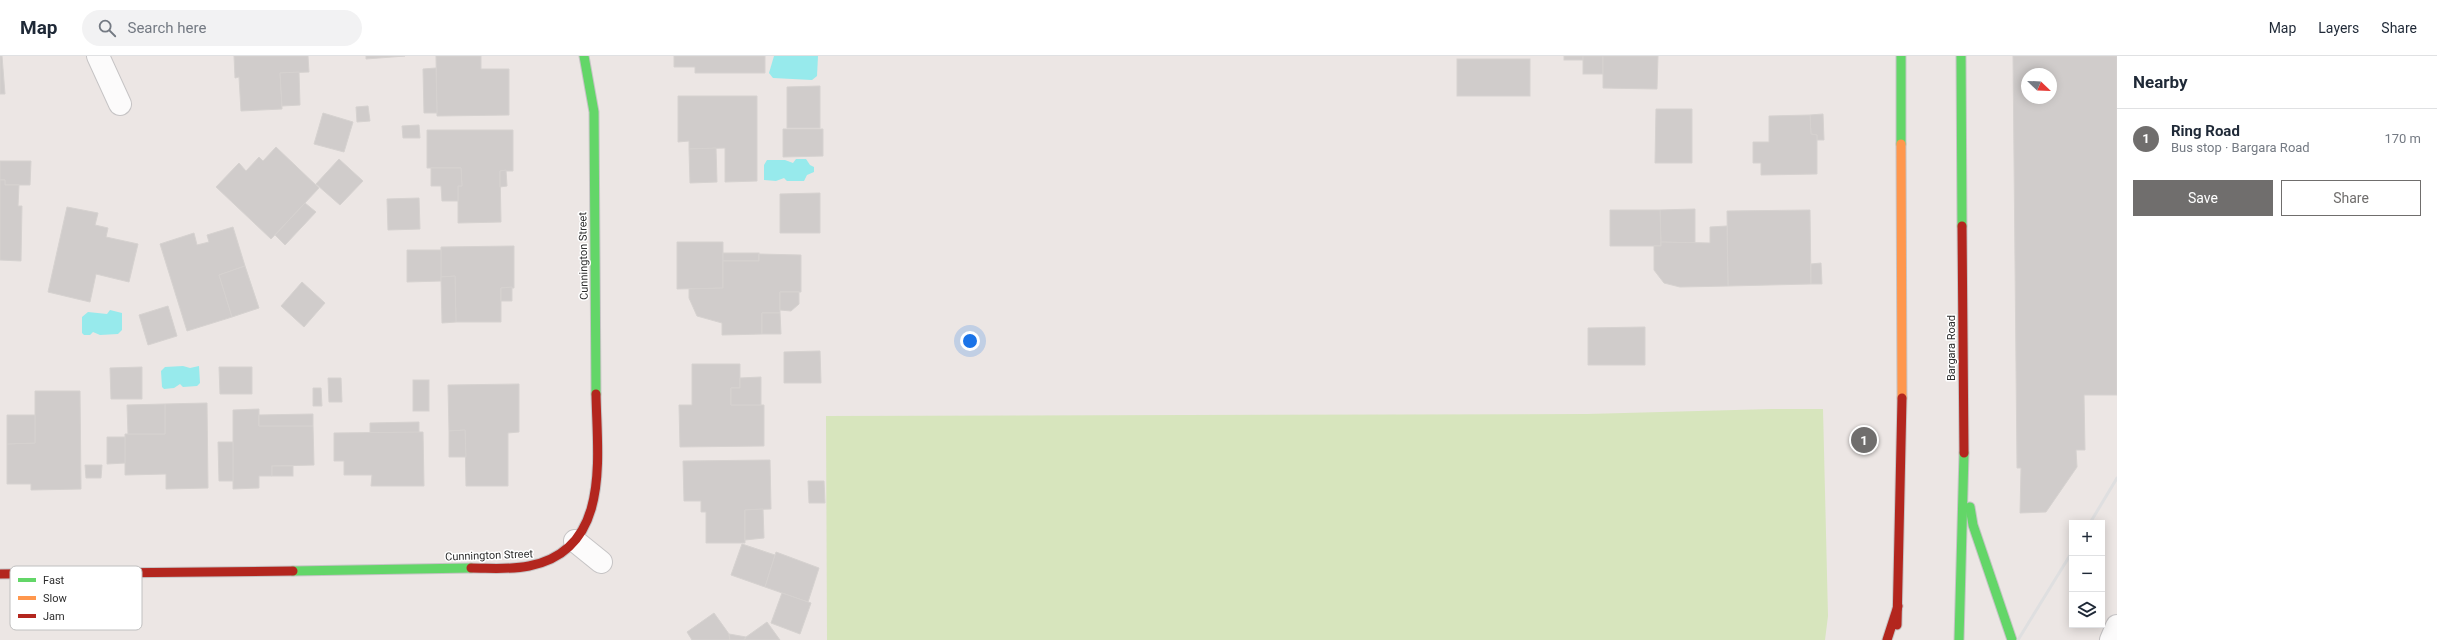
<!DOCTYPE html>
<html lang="en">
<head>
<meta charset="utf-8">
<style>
	:root { --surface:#fff; --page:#f2f2f3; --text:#1f2937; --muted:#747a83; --line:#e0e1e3; --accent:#706e6d }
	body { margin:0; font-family:Roboto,sans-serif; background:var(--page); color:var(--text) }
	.controls { position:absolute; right:12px; bottom:12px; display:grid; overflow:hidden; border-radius:0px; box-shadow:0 2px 10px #0003 }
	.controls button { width:36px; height:36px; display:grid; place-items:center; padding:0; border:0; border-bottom:1px solid var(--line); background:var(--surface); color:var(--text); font:20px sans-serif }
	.compass { position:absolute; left:2021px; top:12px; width:36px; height:36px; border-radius:50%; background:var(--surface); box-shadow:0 2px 10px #0003; rotate:113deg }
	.you { position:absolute; left:970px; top:285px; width:14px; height:14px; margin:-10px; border:3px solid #fff; border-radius:50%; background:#1a73e8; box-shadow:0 0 0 6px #1a73e833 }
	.badge { display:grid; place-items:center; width:26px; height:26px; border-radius:50%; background:var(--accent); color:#fff; font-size:13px; font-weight:700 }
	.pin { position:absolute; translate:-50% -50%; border:2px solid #fff; box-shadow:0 1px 4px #0006 }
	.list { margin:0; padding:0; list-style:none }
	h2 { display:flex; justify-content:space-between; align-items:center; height:52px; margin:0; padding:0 16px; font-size:17px }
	h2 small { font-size:13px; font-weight:400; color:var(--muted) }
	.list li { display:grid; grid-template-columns:26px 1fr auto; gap:12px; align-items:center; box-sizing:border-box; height:60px; padding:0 16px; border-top:1px solid var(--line) }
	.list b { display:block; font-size:15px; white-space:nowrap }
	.list p { margin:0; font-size:13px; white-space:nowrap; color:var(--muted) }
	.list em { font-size:13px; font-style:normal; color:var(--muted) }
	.actions { display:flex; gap:8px; padding:12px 16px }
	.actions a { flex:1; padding:9px 0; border:1px solid var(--accent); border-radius:0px; text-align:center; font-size:14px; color:var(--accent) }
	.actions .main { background:var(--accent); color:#fff }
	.icon { flex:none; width:22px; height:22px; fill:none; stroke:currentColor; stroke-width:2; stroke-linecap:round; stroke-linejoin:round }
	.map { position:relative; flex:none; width:2117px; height:584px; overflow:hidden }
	header { display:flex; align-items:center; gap:24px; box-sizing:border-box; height:56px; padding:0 20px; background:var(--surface); border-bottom:1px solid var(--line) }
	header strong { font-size:19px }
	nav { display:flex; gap:22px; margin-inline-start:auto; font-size:14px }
	.search { width:280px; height:36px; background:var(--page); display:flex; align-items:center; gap:10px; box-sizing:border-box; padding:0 14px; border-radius:22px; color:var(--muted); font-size:15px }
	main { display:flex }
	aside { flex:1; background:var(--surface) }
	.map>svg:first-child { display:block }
</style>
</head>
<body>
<header>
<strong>Map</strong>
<div class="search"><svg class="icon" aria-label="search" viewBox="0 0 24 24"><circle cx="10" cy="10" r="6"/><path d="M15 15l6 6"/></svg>Search here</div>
<nav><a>Map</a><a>Layers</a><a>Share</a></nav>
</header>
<main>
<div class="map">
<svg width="2117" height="584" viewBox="0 0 2117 584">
	<rect width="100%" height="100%" fill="#ece6e4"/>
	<path fill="#d7e5bd" d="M 1772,353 L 1823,353 L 1828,560 L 1825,584 L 827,584 L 826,360 L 1587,358 Z"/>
	<g fill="#97eaec">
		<path d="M 774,0 L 818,0 L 817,20 L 812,24 L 773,22 L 769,17 Z"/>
		<path d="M 796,103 L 806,103 L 810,109 L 814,111 L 814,116 L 807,119 L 804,125 L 787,125 L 784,122 L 776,125 L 764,124 L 764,109 L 767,104 L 785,104 L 793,107 Z"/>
		<path d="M 110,254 L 122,257 L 122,274 L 118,278 L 100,279 L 93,276 L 90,279 L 84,279 L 82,277 L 82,261 L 88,256 L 107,258 Z"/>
		<path d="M 183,310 L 190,312 L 199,310 L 200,327 L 197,330 L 183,331 L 180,328 L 174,332 L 164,333 L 162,331 L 161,315 L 165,311 Z"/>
	</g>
	<g fill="#d0cccb" stroke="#d6d2d0" fill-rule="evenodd">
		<path d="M 0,0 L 2,0 L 5,38 L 0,38 Z"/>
		<path d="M 234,0 L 308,0 L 309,16 L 280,17 L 282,53 L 241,55 L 239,21 L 235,22 Z"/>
		<path d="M 366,0 L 405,0 L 366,3 Z"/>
		<path d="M 436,0 L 481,0 L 481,13 L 509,13 L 509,59 L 437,60 Z"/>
		<path d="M 674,0 L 765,0 L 765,17 L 695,17 L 695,11 L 674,11 Z"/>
		<rect x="1564" y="0" width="19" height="4"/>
		<rect x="1583" y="0" width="20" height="18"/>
		<path d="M 1603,0 L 1658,0 L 1657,33 L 1603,32 Z"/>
		<path d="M 2013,0 L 2117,0 L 2117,339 L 2084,339 L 2085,394 L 2076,394 L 2077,411 L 2046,456 L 2020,457 L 2021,412 L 2017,412 ZM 2027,18 L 2051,18 L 2051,42 L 2027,42 Z"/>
		<rect x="1457" y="3" width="73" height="37"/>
		<path d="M 436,12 L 437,57 L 424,57 L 423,13 Z"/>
		<path d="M 299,16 L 300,49 L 282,50 L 280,17 Z"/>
		<path d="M 820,30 L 820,72 L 787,72 L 787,31 Z"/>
		<path d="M 678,40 L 757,40 L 757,125 L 725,126 L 725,92 L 689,93 L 689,85 L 678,86 Z"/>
		<path d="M 368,50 L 370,65 L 357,66 L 356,51 Z"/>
		<path d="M 1656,53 L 1692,53 L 1692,107 L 1655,107 Z"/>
		<path d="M 323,57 L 353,66 L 344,96 L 314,88 Z"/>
		<path d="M 1823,58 L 1824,84 L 1817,84 L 1817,79 L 1811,78 L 1810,59 Z"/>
		<path d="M 1810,59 L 1811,78 L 1817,79 L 1817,118 L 1761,119 L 1761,107 L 1753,107 L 1753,86 L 1769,86 L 1769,60 Z"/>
		<path d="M 419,69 L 420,82 L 403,82 L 402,70 Z"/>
		<path d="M 783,73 L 823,73 L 823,100 L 783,101 Z"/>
		<path d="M 427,74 L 513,74 L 513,115 L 500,115 L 501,166 L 458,167 L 458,130 L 462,130 L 461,112 L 427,112 Z"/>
		<path d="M 276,91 L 319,132 L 271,183 L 216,131 L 239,107 L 246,115 L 259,101 L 263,105 Z"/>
		<path d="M 716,92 L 717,126 L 690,127 L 689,93 Z"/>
		<path d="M 339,103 L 363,125 L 340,149 L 316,128 Z"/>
		<path d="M 0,105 L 31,105 L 30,129 L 5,129 L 5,124 L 0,124 Z"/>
		<path d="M 431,112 L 461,112 L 462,130 L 458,130 L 458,145 L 442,145 L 441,130 L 431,130 Z"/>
		<path d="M 506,114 L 507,130 L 500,131 L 500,115 Z"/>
		<path d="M 0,124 L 5,124 L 5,129 L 19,129 L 18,150 L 22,150 L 21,205 L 0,204 Z"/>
		<path d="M 820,137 L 820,177 L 780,177 L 780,138 Z"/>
		<path d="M 419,142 L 420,173 L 388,174 L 387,143 Z"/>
		<path d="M 305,147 L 316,156 L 285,189 L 275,179 Z"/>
		<path d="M 67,151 L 98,157 L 95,169 L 108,172 L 106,181 L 138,188 L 129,226 L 96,218 L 90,246 L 48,236 Z"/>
		<path d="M 1695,153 L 1695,187 L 1661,186 L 1660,154 Z"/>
		<path d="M 1610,154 L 1660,154 L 1661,190 L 1610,190 Z"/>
		<path d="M 1810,154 L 1811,228 L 1728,230 L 1727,155 Z"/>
		<path d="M 1727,170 L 1728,230 L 1680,231 L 1664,227 L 1654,214 L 1654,190 L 1661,190 L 1661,186 L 1710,187 L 1710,171 Z"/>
		<path d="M 233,171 L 245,210 L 219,219 L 232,261 L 187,275 L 160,188 L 194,177 L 197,189 L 209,186 L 207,179 Z"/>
		<path d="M 677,186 L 723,186 L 723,232 L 677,233 Z"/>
		<path d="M 514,190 L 514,232 L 501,232 L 501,266 L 456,266 L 455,220 L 441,221 L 441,191 Z"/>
		<path d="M 407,194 L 441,194 L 441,225 L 407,226 Z"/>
		<rect x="723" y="197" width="36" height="8"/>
		<path d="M 759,198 L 801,199 L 801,236 L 780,236 L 780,257 L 762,257 L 762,278 L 722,279 L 722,267 L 697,260 L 689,242 L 689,233 L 723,232 L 723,205 L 759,205 Z"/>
		<path d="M 1821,207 L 1822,228 L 1811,228 L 1811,208 Z"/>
		<path d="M 245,210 L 259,252 L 232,261 L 219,219 Z"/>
		<path d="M 455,220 L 456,266 L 442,267 L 441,221 Z"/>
		<path d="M 302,226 L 325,247 L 304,271 L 281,250 Z"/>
		<path d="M 512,231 L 512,245 L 501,245 L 501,232 Z"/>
		<path d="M 780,236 L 799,236 L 799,248 L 791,255 L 780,254 Z"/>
		<path d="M 168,250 L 177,280 L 148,289 L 139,259 Z"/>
		<path d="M 762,257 L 780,257 L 781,278 L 762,278 Z"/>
		<path d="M 1645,271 L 1645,309 L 1588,309 L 1588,272 Z"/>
		<path d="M 820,295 L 821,327 L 784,327 L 784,296 Z"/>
		<path d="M 692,308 L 740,308 L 740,332 L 731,332 L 731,349 L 764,349 L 764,390 L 680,391 L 679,349 L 692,349 Z"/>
		<path d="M 142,311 L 142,343 L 111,343 L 110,312 Z"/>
		<path d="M 219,311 L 252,311 L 252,338 L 220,338 Z"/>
		<path d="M 761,321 L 761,349 L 731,349 L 731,332 L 740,332 L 740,322 Z"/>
		<path d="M 328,322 L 341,322 L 342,346 L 329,346 Z"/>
		<rect x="413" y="324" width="16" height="31"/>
		<path d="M 519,328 L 519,376 L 508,377 L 508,430 L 466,430 L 465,374 L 449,375 L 448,329 Z"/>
		<path d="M 313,332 L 321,332 L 322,350 L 313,350 Z"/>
		<path d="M 35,335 L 80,335 L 81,433 L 31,434 L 31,428 L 7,428 L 7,388 L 35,387 Z"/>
		<path d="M 207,347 L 208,432 L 166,433 L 166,418 L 125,419 L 125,378 L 165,378 L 165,348 Z"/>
		<path d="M 165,348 L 165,378 L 128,378 L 127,349 Z"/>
		<path d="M 259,353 L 259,370 L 313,370 L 314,409 L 272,410 L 272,420 L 259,420 L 259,432 L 233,433 L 233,354 Z"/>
		<path d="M 313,358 L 313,370 L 259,370 L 259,359 Z"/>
		<path d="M 7,359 L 35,359 L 35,387 L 7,388 Z"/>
		<path d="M 419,366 L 419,377 L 370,377 L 370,367 Z"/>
		<path d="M 465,374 L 466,401 L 449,401 L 449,375 Z"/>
		<path d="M 423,376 L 424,430 L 371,430 L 372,419 L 344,419 L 344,405 L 334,405 L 334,377 Z"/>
		<path d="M 107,381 L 125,381 L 125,407 L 107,408 Z"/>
		<path d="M 218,386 L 233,386 L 233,425 L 219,425 Z"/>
		<path d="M 770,404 L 771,453 L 745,454 L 745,487 L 706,487 L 706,456 L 701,456 L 701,445 L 684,445 L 683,405 Z"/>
		<path d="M 85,409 L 102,409 L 101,422 L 86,422 Z"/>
		<rect x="272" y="410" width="21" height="10"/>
		<path d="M 808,425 L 824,425 L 825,447 L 809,447 Z"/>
		<path d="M 763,453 L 764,482 L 745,484 L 745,454 Z"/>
		<path d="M 742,488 L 775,499 L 765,531 L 731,519 Z"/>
		<path d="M 776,496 L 819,512 L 808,546 L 765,531 Z"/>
		<path d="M 782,537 L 811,547 L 800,578 L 771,567 Z"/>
		<path d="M 714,557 L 729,578 L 730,584 L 692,584 L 687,576 Z"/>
		<path d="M 767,566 L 780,584 L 744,584 L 746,581 Z"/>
		<path d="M 729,578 L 746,581 L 744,584 L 730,584 Z"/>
	</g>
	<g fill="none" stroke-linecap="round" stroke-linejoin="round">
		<defs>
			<g id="street">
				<path d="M 98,0 L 120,48"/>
				<path d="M 575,485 L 601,506"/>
				<path d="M 2111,584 L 2117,570"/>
			</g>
			<g id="fast">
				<path d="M 584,0 L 594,56 L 596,338"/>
				<path d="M 1901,0 L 1901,88"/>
				<path d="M 1961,0 L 1962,170"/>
				<path d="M 1970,451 L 1973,469 L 2012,584"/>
				<path d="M 293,515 L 471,512"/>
				<path d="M 1959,584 L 1964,397"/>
			</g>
			<path id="slow" d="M 1901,88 L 1902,342"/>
			<g id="jam">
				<path d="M 1962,170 L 1964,397"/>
				<path d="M 471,512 C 490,512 510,514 529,510 C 612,494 597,400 596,338"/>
				<path d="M 0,518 L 293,515"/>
				<path d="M 1897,569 L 1902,342"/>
				<path d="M 1887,584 L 1898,550"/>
			</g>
		</defs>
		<use href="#street" stroke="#c6c4c5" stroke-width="24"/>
		<use href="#fast" stroke="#c6c4c5" stroke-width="11"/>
		<use href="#slow" stroke="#c6c4c5" stroke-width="11"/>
		<use href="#jam" stroke="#c6c4c5" stroke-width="11"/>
		<use href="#street" stroke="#fcfbfb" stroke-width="22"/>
		<use href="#fast" stroke="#63d668" stroke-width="9"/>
		<use href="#slow" stroke="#ff974d" stroke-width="9"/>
		<use href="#jam" stroke="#b3261e" stroke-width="9"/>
		<g stroke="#dfdfe0" stroke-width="3">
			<path d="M 2090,467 L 2117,422"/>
			<path d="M 2018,584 L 2072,496"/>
		</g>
	</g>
	<g text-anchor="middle" stroke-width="3" stroke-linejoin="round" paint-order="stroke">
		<g font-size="11" fill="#2d2d2d" stroke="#fff">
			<text transform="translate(583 200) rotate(-91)" y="4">Cunnington Street</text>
			<text transform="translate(1951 292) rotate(-90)" y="4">Bargara Road</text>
			<text transform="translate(489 499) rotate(-2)" y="4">Cunnington Street</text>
		</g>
	</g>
	<rect x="10" y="510" width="132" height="64" rx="6" fill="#fff" stroke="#c0c0c0" stroke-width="1"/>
	<rect x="18" y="522" width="18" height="4" fill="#63d668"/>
	<rect x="18" y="540" width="18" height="4" fill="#ff974d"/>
	<rect x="18" y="558" width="18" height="4" fill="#b3261e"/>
	<g font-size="11" fill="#2d2d2d">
		<text x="43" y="528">Fast</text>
		<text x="43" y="546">Slow</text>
		<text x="43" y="564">Jam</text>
	</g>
</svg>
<div class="controls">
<button>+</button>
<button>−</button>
<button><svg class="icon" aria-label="layers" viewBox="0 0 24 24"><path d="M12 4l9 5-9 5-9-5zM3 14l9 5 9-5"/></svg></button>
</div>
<svg class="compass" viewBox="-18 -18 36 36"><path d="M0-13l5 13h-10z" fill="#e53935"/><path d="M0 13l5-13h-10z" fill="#747a83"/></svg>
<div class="you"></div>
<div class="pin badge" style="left:1864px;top:384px">1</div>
</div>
<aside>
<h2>Nearby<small></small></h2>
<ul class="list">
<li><span class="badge">1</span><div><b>Ring Road</b><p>Bus stop · Bargara Road</p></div><em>170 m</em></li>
</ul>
<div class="actions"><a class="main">Save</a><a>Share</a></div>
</aside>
</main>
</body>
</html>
